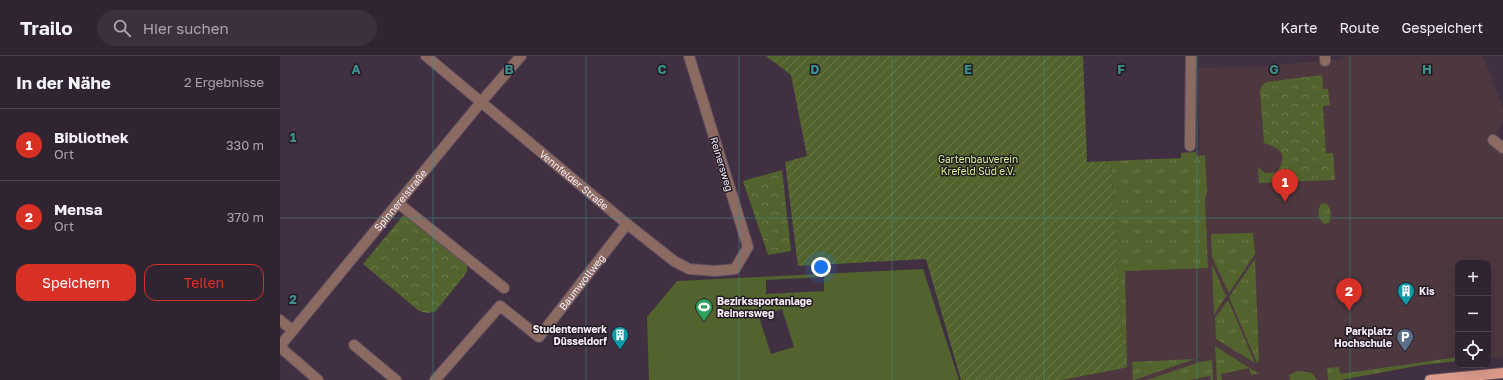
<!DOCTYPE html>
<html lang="de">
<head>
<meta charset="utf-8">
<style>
	:root { --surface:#312432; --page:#3d303e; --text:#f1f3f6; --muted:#a8a4ac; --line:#4c414d; --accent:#d93025 }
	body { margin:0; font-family:"Golos Text",sans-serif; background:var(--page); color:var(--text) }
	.controls { position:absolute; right:12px; bottom:12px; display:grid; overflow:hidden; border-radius:8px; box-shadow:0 4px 16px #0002 }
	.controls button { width:36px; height:36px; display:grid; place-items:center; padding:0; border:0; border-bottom:1px solid var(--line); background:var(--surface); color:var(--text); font:20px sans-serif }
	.you { position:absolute; left:541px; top:211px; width:14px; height:14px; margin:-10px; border:3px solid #fff; border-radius:50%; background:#1a73e8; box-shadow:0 0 0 6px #1a73e833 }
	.badge { display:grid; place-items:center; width:26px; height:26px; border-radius:50%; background:var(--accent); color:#fff; font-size:13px; font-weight:700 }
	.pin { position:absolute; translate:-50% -33px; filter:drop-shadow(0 1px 2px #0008) }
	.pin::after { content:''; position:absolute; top:21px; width:14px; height:12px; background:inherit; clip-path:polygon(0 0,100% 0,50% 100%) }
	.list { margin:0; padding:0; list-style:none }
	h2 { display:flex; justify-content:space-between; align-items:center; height:52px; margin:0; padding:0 16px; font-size:17px }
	h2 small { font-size:13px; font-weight:400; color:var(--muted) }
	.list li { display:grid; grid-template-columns:26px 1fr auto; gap:12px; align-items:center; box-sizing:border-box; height:72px; padding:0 16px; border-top:1px solid var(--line) }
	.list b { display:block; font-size:15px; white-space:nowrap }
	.list p { margin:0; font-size:13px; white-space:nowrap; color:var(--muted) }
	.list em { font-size:13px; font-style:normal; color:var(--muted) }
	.actions { display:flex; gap:8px; padding:12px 16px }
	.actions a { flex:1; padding:9px 0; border:1px solid var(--accent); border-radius:12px; text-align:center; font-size:14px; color:var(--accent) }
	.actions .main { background:var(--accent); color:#fff }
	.icon { flex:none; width:22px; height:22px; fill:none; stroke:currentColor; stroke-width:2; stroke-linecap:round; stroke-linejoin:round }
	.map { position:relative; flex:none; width:1223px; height:324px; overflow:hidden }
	header { display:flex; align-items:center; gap:24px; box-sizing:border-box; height:56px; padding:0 20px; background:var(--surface); border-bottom:1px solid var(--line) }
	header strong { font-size:19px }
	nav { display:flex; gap:22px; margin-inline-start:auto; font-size:14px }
	.search { width:280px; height:36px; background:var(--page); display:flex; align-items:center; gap:10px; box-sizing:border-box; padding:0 14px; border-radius:22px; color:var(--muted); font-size:15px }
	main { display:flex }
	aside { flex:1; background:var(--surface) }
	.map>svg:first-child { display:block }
</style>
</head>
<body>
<header>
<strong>Trailo</strong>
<div class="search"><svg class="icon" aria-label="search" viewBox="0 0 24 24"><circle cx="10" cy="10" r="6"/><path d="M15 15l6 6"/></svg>Hier suchen</div>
<nav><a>Karte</a><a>Route</a><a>Gespeichert</a></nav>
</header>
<main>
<aside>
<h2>In der Nähe<small>2 Ergebnisse</small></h2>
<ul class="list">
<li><span class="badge">1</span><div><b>Bibliothek</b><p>Ort</p></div><em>330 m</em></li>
<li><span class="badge">2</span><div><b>Mensa</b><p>Ort</p></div><em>370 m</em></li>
</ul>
<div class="actions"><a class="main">Speichern</a><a>Teilen</a></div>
</aside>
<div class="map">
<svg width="1223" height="324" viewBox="0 0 1223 324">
	<defs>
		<pattern id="grass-tufts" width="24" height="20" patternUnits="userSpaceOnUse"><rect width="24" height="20" fill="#53632d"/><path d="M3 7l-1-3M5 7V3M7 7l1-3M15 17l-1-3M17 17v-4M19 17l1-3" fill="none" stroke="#6c7a4c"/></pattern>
		<pattern id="park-crowns" width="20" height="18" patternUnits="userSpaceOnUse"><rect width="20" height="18" fill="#53632d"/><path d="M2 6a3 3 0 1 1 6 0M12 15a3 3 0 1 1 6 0" fill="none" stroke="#6c7a4c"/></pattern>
		<pattern id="garden-furrows" width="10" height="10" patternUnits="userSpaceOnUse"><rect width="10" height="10" fill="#53632d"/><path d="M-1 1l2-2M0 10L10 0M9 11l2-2" fill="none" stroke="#6c7a4c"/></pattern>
	</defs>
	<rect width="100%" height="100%" fill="#413042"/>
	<path fill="#4c383e" d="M 1063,0 L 1203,0 L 1223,52 L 1223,65 L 1211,88 L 1223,98 L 1223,302 L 1208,302 L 1208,207 L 1178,207 L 1178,305 L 1142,309 L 1060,324 L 782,324 L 843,311 L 831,105 L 901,102 L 901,97 L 920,95 L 918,12 L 985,10 L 1063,3 Z"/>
	<g fill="url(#grass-tufts)">
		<path d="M 916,96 L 916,100 L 925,99 L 927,135 L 925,143 L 928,212 L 845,215 L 847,311 L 844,312 L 831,105 L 901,102 L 901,97 Z"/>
		<path d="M 1044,147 L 1047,148 C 1052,153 1051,161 1049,167 L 1044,168 C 1038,161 1036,157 1041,148 Z"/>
		<path d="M 973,177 L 975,198 L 949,237 L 932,201 L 931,178 Z"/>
		<path d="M 975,203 L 979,304 L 977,307 L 949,241 Z"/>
		<path d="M 932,208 L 946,240 L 934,259 Z"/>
		<path d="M 948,244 L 975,307 L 936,283 L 935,262 Z"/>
		<path d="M 935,290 L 979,318 L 971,319 L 969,312 L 941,318 L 942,324 L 937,324 Z"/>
		<path d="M 1178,301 L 1178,305 L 1142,309 L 1060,324 L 1048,324 L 1047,312 L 1059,311 L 1060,318 Z"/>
		<path d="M 915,303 L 854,324 L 853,324 L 852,306 Z"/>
		<path d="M 932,304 L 933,324 L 931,324 L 930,320 L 909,324 L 867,324 L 920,306 Z"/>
		<path d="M 1017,315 L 1032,317 L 1037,324 L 1010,324 L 1009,319 Z"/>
	</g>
	<g fill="url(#park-crowns)">
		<path d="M 1042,19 L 1043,33 L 1048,33 L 1050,49 L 1043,50 L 1046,97 L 1053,97 L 1055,124 L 979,127 L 978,111 L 985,117 L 997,116 C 1008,99 1002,93 984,87 L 980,35 L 982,29 L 987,26 Z"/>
		<path d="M 502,114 L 511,195 L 488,199 L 463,125 Z"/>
		<path d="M 126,156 L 187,208 L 187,215 L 184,220 L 155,256 L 147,257 L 139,255 L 83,208 Z"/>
	</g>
	<path fill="url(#garden-furrows)" d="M 486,0 L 803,0 L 807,106 L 831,105 L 844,312 L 782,324 L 681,324 L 646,203 L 518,210 L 505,106 L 527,100 L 511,19 Z"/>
	<path fill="#53632d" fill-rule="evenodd" d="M 643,213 L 679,324 L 369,324 L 367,261 L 397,225 ZM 544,221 L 544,235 L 486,238 L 486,224 ZM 502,253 L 514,291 L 491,298 L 479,261 Z"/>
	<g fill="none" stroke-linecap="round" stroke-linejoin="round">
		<defs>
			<g id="minor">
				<path id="s1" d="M 146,0 L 347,168 L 394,205 L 409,213 L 435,215 L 455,213 L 468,191 L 409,0"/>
				<path d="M 1045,0 L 1045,5"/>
				<path d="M 1213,84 L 1223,92"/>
				<path d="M 910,90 L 911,0"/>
				<path d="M 118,147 L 224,232"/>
				<path d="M 0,264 L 12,274"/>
				<path d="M 74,289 L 116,324"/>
				<path id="s2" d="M 0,290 L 202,45 L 241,0"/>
				<path d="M 0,291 L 38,324"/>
				<path id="s3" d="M 155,324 L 220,250 L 259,281 L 347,168"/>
			</g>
			<path id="primary" d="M 1150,324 L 1223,317"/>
		</defs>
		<use href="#minor" stroke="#5e4e5f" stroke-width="12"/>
		<use href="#primary" stroke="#5e4e5f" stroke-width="12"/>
		<use href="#minor" stroke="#8b6a62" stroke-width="10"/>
		<use href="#primary" stroke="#dd9b8b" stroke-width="10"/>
	</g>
	<path fill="none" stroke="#3d8e89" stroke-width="1" stroke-opacity="0.55" d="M 153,0 L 153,324M 306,0 L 306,324M 459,0 L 459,324M 612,0 L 612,324M 764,0 L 764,324M 917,0 L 917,324M 1070,0 L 1070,324M 0,162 L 1223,162"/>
	<defs>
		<symbol id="building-pin" viewBox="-11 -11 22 30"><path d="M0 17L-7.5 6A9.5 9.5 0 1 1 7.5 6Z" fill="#0f9aa8" stroke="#231b24"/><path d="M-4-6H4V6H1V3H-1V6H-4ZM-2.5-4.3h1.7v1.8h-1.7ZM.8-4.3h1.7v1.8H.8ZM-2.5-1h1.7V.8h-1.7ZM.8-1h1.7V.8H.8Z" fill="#fff"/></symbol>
		<symbol id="stadium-pin" viewBox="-11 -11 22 30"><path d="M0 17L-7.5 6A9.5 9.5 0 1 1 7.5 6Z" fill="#2e9e5b" stroke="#231b24"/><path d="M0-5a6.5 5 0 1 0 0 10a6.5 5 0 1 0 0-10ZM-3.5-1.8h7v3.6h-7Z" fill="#fff"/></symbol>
		<symbol id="parking-pin" viewBox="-11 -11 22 30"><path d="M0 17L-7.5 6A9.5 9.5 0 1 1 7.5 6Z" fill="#5c6f8a" stroke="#231b24"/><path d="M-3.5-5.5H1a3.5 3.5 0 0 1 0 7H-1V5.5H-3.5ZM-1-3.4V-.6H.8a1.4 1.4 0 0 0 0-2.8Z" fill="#fff"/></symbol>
	</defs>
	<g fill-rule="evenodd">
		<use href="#building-pin" x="1116" y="225" width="20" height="27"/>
		<use href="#stadium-pin" x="414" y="241" width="20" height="27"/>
		<use href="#building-pin" x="330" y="269" width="20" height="27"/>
		<use href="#parking-pin" x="1115" y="271" width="20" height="27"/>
	</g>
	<g text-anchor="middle" stroke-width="3" stroke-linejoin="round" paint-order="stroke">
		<g font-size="10" fill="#d2f08e" stroke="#231b24">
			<text x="698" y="107">Gartenbauverein<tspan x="698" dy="12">Krefeld Süd e.V.</tspan></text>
		</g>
		<g font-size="10" fill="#f7ecf7" stroke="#231b24">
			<text transform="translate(442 108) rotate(73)" y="4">Reinersweg</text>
			<text dy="4" stroke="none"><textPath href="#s1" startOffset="193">Vennfelder Straße</textPath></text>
			<text dy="4" stroke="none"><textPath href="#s2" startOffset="189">Spinnereistraße</textPath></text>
			<text dy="4" stroke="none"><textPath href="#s3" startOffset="218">Baumwollweg</textPath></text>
		</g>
		<g font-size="10" font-weight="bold" fill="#f7ecf7" stroke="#231b24" text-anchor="start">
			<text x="1139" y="239">Kis</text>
			<text x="437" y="249">Bezirkssportanlage<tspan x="437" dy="12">Reinersweg</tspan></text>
			<text x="327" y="277" text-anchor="end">Studentenwerk<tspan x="327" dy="12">Düsseldorf</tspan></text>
			<text x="1112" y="279" text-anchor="end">Parkplatz<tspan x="1112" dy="12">Hochschule</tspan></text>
		</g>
	</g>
	<g font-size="13" text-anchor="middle" font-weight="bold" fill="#3d8e89" stroke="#231b24" stroke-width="3" stroke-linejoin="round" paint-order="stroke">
		<text x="76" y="18">A</text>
		<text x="229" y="18">B</text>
		<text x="382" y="18">C</text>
		<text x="535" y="18">D</text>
		<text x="688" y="18">E</text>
		<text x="841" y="18">F</text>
		<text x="994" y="18">G</text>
		<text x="1147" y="18">H</text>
		<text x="13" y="86">1</text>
		<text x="13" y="248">2</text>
	</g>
</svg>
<div class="controls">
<button>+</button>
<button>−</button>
<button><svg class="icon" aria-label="locate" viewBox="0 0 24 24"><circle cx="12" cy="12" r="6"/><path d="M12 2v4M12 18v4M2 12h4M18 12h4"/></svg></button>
</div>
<div class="you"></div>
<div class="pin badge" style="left:1005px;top:146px">1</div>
<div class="pin badge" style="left:1069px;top:255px">2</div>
</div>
</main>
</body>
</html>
